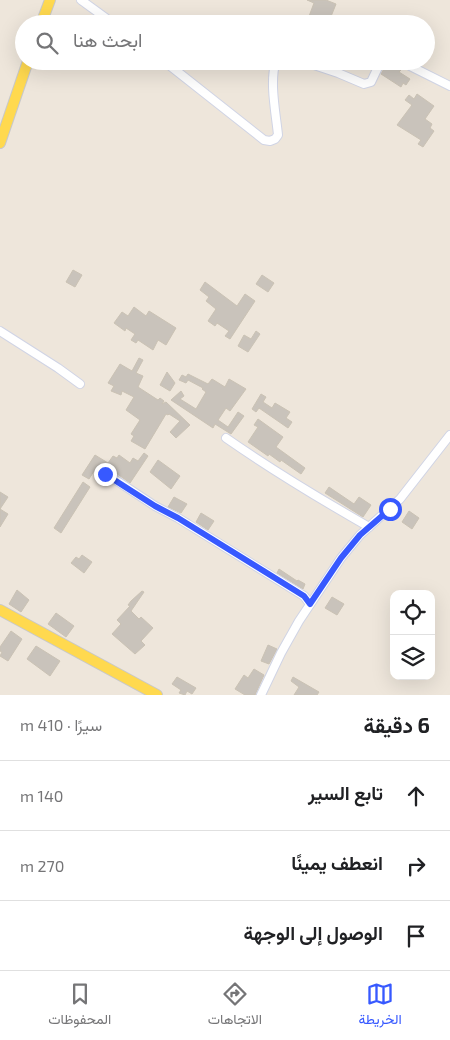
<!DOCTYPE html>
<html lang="ar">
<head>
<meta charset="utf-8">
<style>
	:root { --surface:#fff; --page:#f6f6f6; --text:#202124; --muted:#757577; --line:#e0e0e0; --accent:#3759ff }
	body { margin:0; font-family:"Exo 2",Vazirmatn,sans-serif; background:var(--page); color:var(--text); direction:rtl }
	.controls { position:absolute; right:15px; bottom:15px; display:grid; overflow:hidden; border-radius:10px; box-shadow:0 5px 20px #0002 }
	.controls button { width:45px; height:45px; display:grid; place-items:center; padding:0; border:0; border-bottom:1px solid var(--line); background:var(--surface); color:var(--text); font:25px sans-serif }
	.stop { position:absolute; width:15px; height:15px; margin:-11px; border:4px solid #3759ff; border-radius:50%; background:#fff }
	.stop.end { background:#3759ff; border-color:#fff; box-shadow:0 1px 5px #0008 }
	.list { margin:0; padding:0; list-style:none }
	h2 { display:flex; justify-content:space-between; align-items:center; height:65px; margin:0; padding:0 20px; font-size:21px }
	h2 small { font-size:16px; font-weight:400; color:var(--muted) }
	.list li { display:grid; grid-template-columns:32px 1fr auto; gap:15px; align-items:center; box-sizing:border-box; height:70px; padding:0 20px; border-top:1px solid var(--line) }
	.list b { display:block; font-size:19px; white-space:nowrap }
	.list em { font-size:16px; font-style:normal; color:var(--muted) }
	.icon { flex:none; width:28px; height:28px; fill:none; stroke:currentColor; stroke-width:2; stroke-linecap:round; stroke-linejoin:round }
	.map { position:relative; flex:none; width:450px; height:695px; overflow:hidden; direction:ltr }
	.search { position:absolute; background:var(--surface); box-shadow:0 5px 20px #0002; left:15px; right:15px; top:15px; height:55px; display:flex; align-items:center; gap:12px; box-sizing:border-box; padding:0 18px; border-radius:28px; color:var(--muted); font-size:19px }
	.sheet { height:275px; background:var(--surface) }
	nav { display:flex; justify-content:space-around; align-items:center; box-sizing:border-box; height:70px; border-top:1px solid var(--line); background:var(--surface); font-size:14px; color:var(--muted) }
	nav a { display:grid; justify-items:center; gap:2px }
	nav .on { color:var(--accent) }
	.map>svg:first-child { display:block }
</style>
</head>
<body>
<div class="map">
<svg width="450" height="695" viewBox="0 0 450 695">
	<rect width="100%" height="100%" fill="#eee6db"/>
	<g fill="#c9c3bb" stroke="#cac2b4">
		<path d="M 307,0 L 326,0 L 336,4 L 328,24 L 308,19 L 314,3 Z"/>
		<path d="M 388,62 L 401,70 L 399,72 L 410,79 L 406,85 L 403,83 L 401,87 L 381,74 Z"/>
		<path d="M 417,94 L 434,106 L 425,119 L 432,124 L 430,128 L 434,131 L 423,147 L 418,144 L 421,140 L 397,125 L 412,105 L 405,100 L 409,95 L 414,99 Z"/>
		<path d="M 73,270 L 82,275 L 75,287 L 66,282 Z"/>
		<path d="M 262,275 L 274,283 L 268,292 L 256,284 Z"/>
		<path d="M 205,282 L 237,306 L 245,294 L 255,301 L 230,339 L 225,336 L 229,331 L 217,323 L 215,326 L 208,321 L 216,309 L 206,301 L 209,297 L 200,290 Z"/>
		<path d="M 134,307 L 146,316 L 149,311 L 176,328 L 166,345 L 158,340 L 153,350 L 138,340 L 136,343 L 131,340 L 135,334 L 126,328 L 125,331 L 114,323 L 122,312 L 128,316 Z"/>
		<path d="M 256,331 L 260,334 L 248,352 L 238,346 L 244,335 L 251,339 Z"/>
		<path d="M 139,358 L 143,360 L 136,373 L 143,376 L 138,387 L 158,400 L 160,398 L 164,401 L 162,404 L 166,402 L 190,425 L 176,438 L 170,432 L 180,421 L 169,414 L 168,415 L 166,414 L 145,449 L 131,441 L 134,436 L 131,434 L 140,420 L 126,410 L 134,397 L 122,391 L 121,395 L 111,391 L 114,386 L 108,383 L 120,364 L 132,371 Z"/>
		<path d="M 167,372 L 175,383 L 170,391 L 160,385 Z"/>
		<path d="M 188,374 L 208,384 L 212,379 L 225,387 L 229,379 L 246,389 L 230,411 L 226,408 L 218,420 L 228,427 L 238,412 L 244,416 L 231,434 L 215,424 L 213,428 L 171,400 L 181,391 L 184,396 L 180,399 L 196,409 L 206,392 L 202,389 L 203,388 L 188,380 L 186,383 L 179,380 L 182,375 L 186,377 Z"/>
		<path d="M 261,394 L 266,397 L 263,402 L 272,408 L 275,403 L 290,412 L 286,418 L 292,422 L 288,428 L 259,408 L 256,412 L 252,409 Z"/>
		<path d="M 258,419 L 283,437 L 276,447 L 305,468 L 301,474 L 281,460 L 280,462 L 269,454 L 268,456 L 248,442 L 258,427 L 254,425 Z"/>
		<path d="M 144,453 L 148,456 L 130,483 L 109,468 L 102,468 L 100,475 L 94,471 L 89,479 L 82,475 L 95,455 L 108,463 L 113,456 L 117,458 L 119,455 L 130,463 L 133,458 L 138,461 Z"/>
		<path d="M 158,460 L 180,476 L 171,489 L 150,472 Z"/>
		<path d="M 83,482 L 90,487 L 61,533 L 54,528 Z"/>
		<path d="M 329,487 L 354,504 L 359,497 L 371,505 L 363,517 L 325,493 Z"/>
		<path d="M 0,492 L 8,497 L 0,509 L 8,514 L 0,527 Z"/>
		<path d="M 174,497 L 187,504 L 181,513 L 168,507 Z"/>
		<path d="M 409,511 L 419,518 L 412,529 L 402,522 Z"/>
		<path d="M 201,513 L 214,521 L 208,530 L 196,522 Z"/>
		<path d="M 82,555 L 92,562 L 84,573 L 71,563 L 76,557 L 79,559 Z"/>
		<path d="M 279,569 L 297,581 L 298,580 L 305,584 L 303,589 L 277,573 Z"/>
		<path d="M 17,590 L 29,600 L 21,612 L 9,604 Z"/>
		<path d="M 142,591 L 144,592 L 131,611 L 139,619 L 141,617 L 153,628 L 141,641 L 145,645 L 135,654 L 112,634 L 121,624 L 117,620 L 130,606 L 128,605 L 131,601 Z"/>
		<path d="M 332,597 L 344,604 L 337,615 L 325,608 Z"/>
		<path d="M 56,613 L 74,626 L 66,637 L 48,624 Z"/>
		<path d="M 11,631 L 22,639 L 8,661 L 0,656 L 2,652 L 0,651 L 0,647 Z"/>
		<path d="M 268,645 L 277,649 L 269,664 L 261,661 Z"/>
		<path d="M 36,646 L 60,661 L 50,676 L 27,659 Z"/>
		<path d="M 254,669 L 264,675 L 255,695 L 245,695 L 235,689 L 244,675 L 248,678 Z"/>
		<path d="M 177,677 L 196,688 L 192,694 L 187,691 L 185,695 L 179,693 L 181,690 L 172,684 Z"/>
		<path d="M 293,677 L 319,692 L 317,695 L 294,695 L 299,687 L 291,681 Z"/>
	</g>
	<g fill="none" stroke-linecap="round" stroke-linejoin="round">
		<defs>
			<g id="minor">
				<path d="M 81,0 L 114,24"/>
				<path d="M 164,61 L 264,140 L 270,141 L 275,139 L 278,135 C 276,114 269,81 276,61"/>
				<path d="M 302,61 L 338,73 L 364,84 L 371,82 L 381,61"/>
				<path d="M 400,61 L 450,86"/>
				<path d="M 0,331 L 58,368 L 80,384"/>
				<path d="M 226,438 C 272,470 320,499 369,527"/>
				<path d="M 105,473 L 155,506 L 178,518 L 304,596 L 310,604"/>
				<path d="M 261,695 L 281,653 L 299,621 L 341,558 L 360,535 L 400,499 L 450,435"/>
			</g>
			<g id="major">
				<path d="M 41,24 L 50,0"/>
				<path d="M 0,143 L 28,61"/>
				<path d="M 0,610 L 157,695"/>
			</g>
		</defs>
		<use href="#minor" stroke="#d0d4e5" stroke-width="10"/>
		<use href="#major" stroke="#c8c8c8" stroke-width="12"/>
		<use href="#minor" stroke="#fff" stroke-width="8"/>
		<use href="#major" stroke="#ffd94f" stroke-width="10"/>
	</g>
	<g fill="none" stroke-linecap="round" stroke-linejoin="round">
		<path stroke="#3759ff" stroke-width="6" d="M 105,474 L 155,506 L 178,518 L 304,596 L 310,604 L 341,558 L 360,535 L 390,509"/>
	</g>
</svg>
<div class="controls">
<button><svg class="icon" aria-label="locate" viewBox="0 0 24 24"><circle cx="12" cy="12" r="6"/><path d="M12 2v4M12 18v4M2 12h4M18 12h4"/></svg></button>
<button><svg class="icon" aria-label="layers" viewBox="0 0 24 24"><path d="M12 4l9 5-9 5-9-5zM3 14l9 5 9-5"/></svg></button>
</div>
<div class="stop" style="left:390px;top:509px"></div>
<div class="stop end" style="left:105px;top:474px"></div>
<div class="search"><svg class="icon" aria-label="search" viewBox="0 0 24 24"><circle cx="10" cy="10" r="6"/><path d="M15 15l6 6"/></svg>ابحث هنا</div>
</div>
<section class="sheet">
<h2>6 دقيقة<small>سيرًا · 410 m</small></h2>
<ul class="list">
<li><svg class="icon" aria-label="ahead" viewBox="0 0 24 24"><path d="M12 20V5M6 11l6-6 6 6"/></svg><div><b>تابع السير</b></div><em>140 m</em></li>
<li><svg class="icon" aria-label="right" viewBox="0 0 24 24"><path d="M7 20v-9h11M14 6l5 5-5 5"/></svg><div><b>انعطف يمينًا</b></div><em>270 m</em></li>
<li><svg class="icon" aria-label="arrive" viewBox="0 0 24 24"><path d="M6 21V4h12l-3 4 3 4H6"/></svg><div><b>الوصول إلى الوجهة</b></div></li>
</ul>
</section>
<nav>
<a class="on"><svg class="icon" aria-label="map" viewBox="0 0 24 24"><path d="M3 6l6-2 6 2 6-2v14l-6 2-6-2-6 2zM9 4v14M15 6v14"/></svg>الخريطة</a>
<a><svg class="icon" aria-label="directions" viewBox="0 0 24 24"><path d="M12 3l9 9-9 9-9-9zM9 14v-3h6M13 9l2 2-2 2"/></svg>الاتجاهات</a>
<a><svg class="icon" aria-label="saved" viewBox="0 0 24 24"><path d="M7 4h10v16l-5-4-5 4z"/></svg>المحفوظات</a>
</nav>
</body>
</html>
